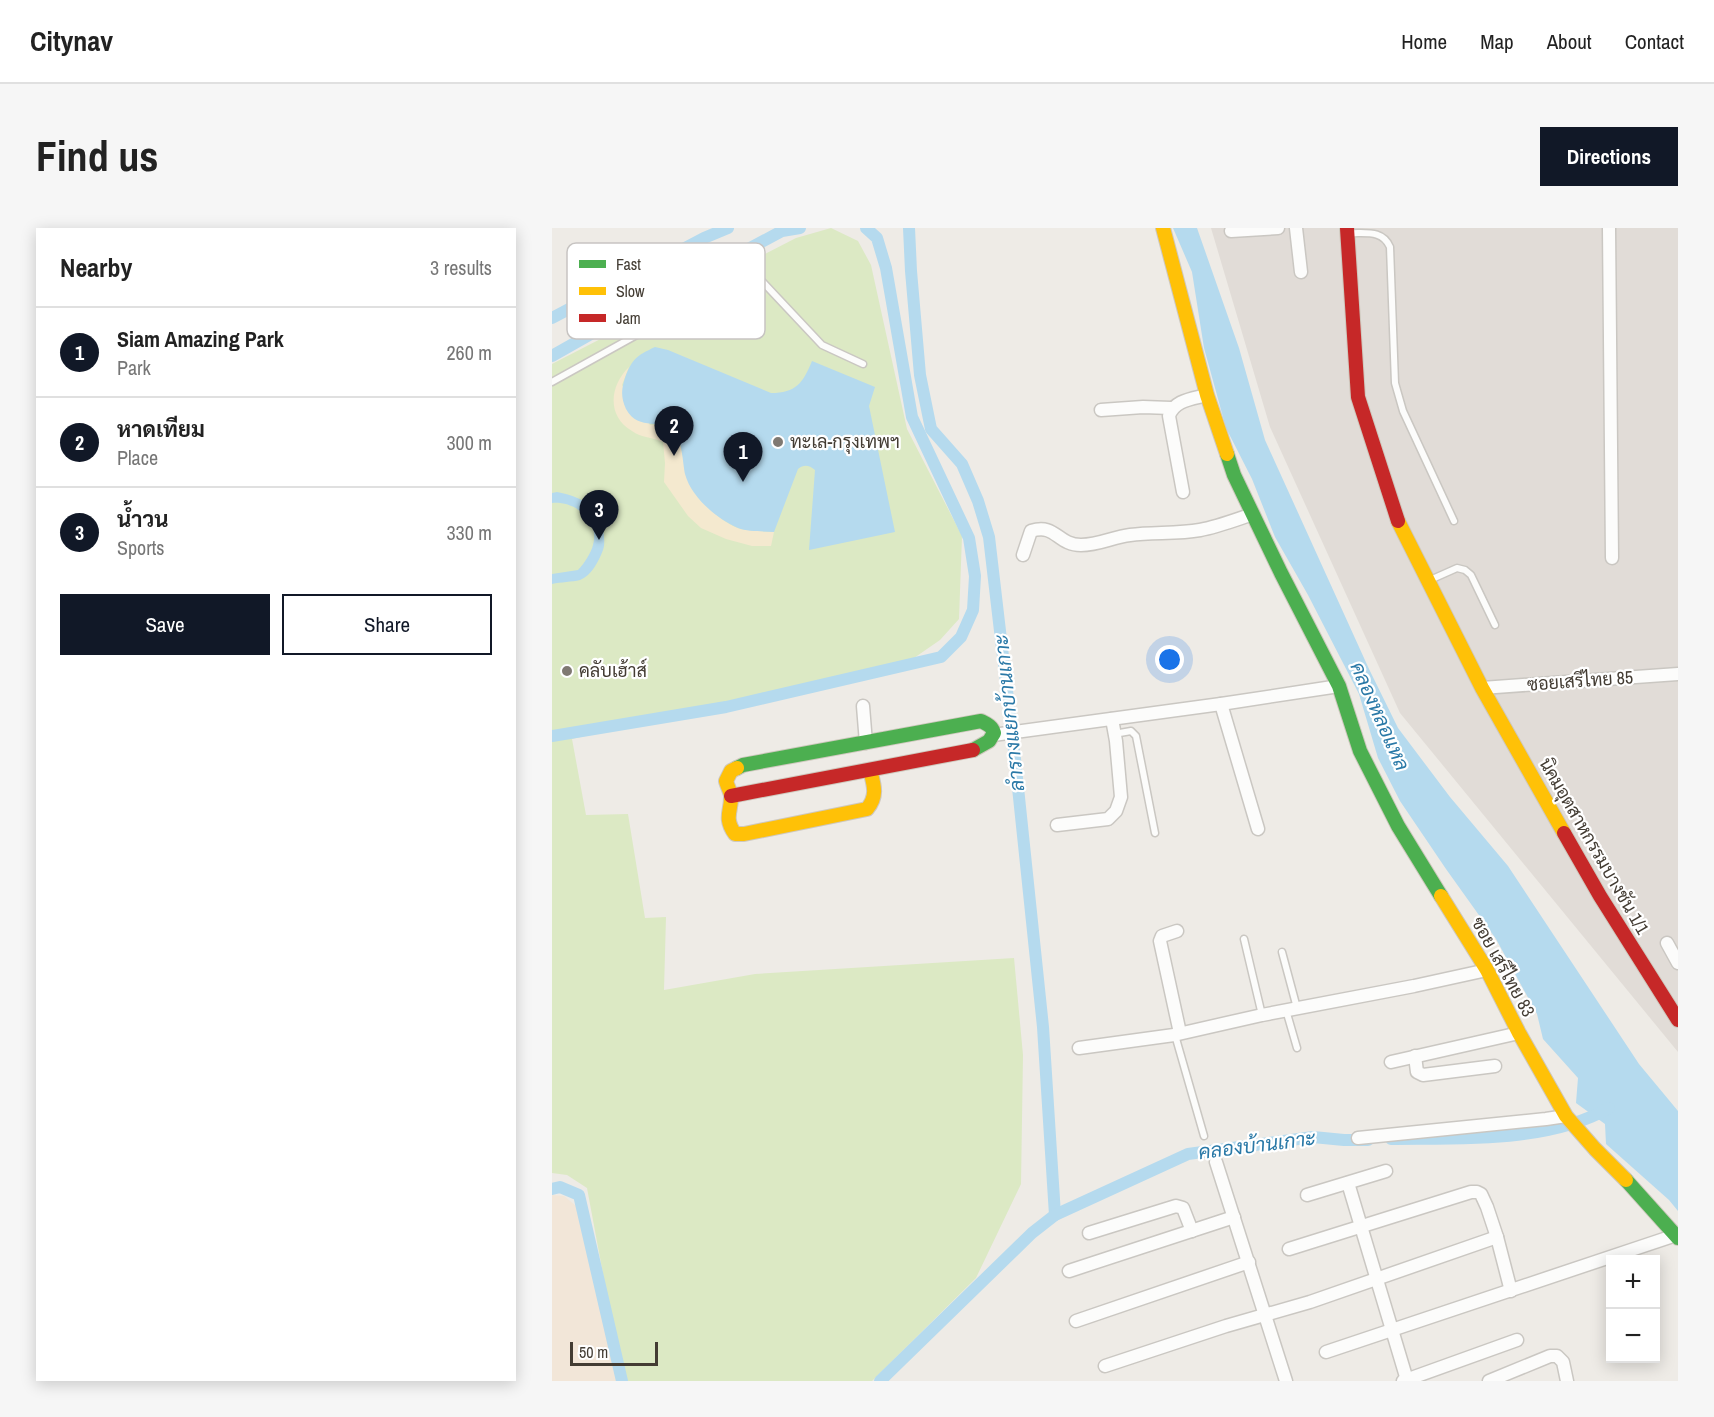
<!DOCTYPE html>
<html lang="en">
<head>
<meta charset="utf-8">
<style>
	:root { --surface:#fff; --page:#f6f6f6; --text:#222; --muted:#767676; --line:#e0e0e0; --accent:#111827 }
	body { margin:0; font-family:"Archivo Narrow",Sarabun,sans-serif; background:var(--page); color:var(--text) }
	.controls { position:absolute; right:18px; bottom:18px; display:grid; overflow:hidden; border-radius:0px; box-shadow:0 3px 15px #0003 }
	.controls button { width:54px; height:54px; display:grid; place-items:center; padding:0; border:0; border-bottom:2px solid var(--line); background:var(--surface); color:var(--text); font:30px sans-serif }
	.scale { position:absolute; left:18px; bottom:15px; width:88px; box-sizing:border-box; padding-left:6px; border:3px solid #433c33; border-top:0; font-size:16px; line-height:21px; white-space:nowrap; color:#433c33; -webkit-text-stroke:4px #fff; paint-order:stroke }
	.you { position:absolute; left:618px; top:432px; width:21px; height:21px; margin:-15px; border:4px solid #fff; border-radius:50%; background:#1a73e8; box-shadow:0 0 0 9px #1a73e833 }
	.badge { display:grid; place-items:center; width:39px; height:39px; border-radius:50%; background:var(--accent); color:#fff; font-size:20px; font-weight:700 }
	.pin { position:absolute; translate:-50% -50px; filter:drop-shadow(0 2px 3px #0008) }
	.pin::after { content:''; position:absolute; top:32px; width:21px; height:18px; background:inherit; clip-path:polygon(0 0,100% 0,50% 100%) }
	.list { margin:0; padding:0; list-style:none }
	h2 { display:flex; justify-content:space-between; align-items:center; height:78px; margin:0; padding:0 24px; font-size:26px }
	h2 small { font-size:20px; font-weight:400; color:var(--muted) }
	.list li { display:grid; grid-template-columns:39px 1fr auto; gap:18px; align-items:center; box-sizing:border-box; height:90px; padding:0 24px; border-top:2px solid var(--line) }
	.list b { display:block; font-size:22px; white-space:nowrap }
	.list p { margin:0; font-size:20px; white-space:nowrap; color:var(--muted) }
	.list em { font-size:20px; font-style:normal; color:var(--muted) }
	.actions { display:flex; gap:12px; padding:18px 24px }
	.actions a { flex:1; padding:14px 0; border:2px solid var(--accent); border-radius:0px; text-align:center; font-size:21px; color:var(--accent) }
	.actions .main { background:var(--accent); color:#fff }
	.map { position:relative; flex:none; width:1126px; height:1153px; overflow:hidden; border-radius:0px }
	header { display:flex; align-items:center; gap:36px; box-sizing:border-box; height:84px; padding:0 30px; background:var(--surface); border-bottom:2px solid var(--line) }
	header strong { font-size:28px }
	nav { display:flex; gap:33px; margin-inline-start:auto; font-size:21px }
	.intro { display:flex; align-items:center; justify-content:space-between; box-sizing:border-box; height:144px; padding:0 36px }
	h1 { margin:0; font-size:42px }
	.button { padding:15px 27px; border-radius:0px; background:var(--accent); color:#fff; font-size:21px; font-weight:700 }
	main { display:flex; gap:36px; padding:0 36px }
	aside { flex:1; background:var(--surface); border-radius:0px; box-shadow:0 3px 15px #0003 }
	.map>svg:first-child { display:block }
</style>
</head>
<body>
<header>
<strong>Citynav</strong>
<nav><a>Home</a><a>Map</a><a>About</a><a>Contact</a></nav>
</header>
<div class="intro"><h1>Find us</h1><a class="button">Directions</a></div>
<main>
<aside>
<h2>Nearby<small>3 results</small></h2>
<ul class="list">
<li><span class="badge">1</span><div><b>Siam Amazing Park</b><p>Park</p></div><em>260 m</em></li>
<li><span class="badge">2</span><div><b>หาดเทียม</b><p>Place</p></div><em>300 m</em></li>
<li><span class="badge">3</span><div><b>น้ำวน</b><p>Sports</p></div><em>330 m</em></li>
</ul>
<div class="actions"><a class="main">Save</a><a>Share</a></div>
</aside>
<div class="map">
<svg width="1126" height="1153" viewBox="0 0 1126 1153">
	<rect width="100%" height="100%" fill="#eeebe6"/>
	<path fill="#f2e6d8" d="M 0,967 L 12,968 L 36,988 L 68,1153 L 0,1153 Z"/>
	<path fill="#e1dcd7" d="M 659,0 L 1126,0 L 1126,824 L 848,485 L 718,199 Z"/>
	<path fill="#dce9c4" d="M 279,0 L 306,13 L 319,37 L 355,201 L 410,308 L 407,391 L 388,412 L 362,430 L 20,511 L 34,587 L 76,586 L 93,690 L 114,689 L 112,762 L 203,746 L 462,730 L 471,827 L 469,956 L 424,1050 L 320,1153 L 71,1153 L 35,960 L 15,947 L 0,945 L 0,136 L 244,10 Z"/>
	<path fill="#f4e9cf" d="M 77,139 L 70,157 L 98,197 C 138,193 126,241 142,263 C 152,277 173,297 189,301 C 200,303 212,303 222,304 L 219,318 L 200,318 L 174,311 L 149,300 L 136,288 L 112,254 L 113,235 L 111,214 C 101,209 89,210 80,203 C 54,188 58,157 77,139 Z"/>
	<g fill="#b5daee">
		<path d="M 621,0 L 645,0 L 687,120 L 713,212 L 817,441 L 846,500 L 898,569 L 956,638 L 1087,836 L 1126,883 L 1126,983 L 1117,972 L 1054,916 L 1053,896 L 1024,875 L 1026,850 L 991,811 L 985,786 L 944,711 L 894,641 L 848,573 L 826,530 L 807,466 L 756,367 L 723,309 L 700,251 L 674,200 L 652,120 L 640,44 Z"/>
		<path d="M 103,119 L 116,122 L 219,165 C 244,165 251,155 260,133 L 323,159 L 317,178 L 343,304 L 257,322 L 263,242 C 257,237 252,236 246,241 L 222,304 C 211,303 196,304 186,300 C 165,291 139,269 133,246 C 131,236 130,214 124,206 C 111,188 87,205 74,181 C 69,170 69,162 73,150 C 80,131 84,128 103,119 Z"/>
		<path d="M 5,264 C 18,266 40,274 47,285 C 51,292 54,316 51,322 C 47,333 39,348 28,352 C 20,354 9,354 0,356 L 0,346 L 26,342 C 32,336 39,325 41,317 C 48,292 23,273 0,275 L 0,265 Z"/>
	</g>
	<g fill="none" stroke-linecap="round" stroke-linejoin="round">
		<g stroke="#b5daee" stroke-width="12">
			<path d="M 357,0 L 359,43 L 368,147 L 379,201 L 410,236 L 426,273 L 437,309 L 463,531 L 491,799 L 503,987"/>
			<path d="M 0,90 L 152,10 L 176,0"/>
			<path d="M 0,128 L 60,94 L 230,3 L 248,0"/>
			<path d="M 0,508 L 174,479 L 389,429 L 409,409 L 421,382 L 423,348 L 417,310 L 360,189 L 334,40 L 325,10 L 314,0"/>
			<path d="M 839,911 C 908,910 996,915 1057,880"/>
			<path d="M 0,961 L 8,959 L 27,967 L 70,1153"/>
			<path d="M 328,1153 L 480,1005 L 503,987 L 636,926 L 761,909 L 792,912 L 816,912"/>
		</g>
		<defs>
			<g id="lane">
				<path d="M 795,5 C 813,6 830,1 838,19 L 843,155 L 851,183 L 902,293"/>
				<path d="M 0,154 L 153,69 L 196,49 L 202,48 L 208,51 L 270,117 L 311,136"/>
				<path d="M 878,352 L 905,340 L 913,342 L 919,347 L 943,397"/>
				<path d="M 562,506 L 579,503 L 584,508 L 603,605"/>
				<path d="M 692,711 L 710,787"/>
				<path d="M 730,724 L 745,780"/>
				<path d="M 734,782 L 745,820"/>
				<path d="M 623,807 L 652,908"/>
			</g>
			<g id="street">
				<path d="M 744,0 L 749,44"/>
				<path d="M 1057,0 L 1060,330"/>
				<path d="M 679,3 L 726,0"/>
				<path d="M 549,182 L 591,179 L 619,180"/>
				<path d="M 631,264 L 617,188 C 622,172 640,171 655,167"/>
				<path d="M 471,327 L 479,303 C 504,295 505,317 529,317 C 547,317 561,309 578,307 C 601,304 625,306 648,302 C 665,299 683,292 701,286"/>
				<path d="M 930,460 L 1126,446"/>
				<path d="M 669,476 L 706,601"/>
				<path d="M 311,478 L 314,515"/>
				<path d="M 441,507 L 669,476 L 787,458"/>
				<path d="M 505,597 L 556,591 L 564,583 L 569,569 L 564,513 L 560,491"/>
				<path d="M 625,703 L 610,708 L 608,713 L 628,805"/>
				<path d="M 1115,715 L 1126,735"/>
				<path d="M 527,820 L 622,807 L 710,787 L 862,758 L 935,742"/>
				<path d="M 863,828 L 865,844 L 871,847 L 943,838"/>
				<path d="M 839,834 L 967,805"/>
				<path d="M 806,910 L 994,891 L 1014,888"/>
				<path d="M 664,934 L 734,1153"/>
				<path d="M 796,955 L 855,1152"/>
				<path d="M 755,967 L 834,943"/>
				<path d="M 537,1005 L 624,978 L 631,980 L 640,1003"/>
				<path d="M 737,1021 L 919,964 L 925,964 L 929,966 L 935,979 L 945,1009 L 959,1063"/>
				<path d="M 517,1043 L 682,989"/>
				<path d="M 524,1093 L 697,1034"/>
				<path d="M 774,1124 L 1124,1007"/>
				<path d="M 553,1138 L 674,1098 L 758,1074 L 945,1009"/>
				<path d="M 851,1153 L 965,1112"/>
				<path d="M 937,1153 L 998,1128 L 1005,1128 L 1011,1134 L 1015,1153"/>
			</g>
			<g id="fast">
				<path d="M 675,226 L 682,247 L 729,345 L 787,458 L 808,523 L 846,598 L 889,668"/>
				<path d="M 185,540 L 191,537 L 429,493 C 435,496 440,498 442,505 L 437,513 L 421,522"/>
				<path d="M 1074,952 L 1126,1010"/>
			</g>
			<g id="slow">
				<path d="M 611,0 L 655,167 L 675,226"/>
				<path d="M 846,293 L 930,460 L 1012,605"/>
				<path d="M 185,540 L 179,543 L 174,553 C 175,557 178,563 179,567 C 180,583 171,589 183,606 L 192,606 L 315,581 C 326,568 322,557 318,542"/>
				<path d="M 889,668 L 935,742 L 967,805 L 1014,888 L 1043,921 L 1074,952"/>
			</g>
			<g id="jam">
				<path d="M 795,0 L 806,169 L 846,293"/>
				<path d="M 179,568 L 421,522"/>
				<path d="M 1012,605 L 1048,668 L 1126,792"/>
			</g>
		</defs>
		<use href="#lane" stroke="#cac7c2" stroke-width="9"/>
		<use href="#street" stroke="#cac7c2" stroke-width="15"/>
		<use href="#fast" stroke="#cec8bd" stroke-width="16"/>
		<use href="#slow" stroke="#cec8bd" stroke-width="16"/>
		<use href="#jam" stroke="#cec8bd" stroke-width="16"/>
		<use href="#lane" stroke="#fcfcfb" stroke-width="6"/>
		<use href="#street" stroke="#fcfcfb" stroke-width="12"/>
		<use href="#fast" stroke="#4caf50" stroke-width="14"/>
		<use href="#slow" stroke="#ffc107" stroke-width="14"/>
		<use href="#jam" stroke="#c62828" stroke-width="14"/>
	</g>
	<g fill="#7f7972" stroke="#fff" stroke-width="2">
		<circle cx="226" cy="214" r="6"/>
		<circle cx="15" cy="443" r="6"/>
	</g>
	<g text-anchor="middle" stroke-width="4.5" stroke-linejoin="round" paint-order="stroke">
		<g font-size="18" fill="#433c33" stroke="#fff" text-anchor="start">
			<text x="238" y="220">ทะเล-กรุงเทพฯ</text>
			<text x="27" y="449">คลับเฮ้าส์</text>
		</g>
		<g font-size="18" fill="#433c33" stroke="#fff">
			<text transform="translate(1028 453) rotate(-4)" y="6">ซอยเสรีไทย 85</text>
			<text transform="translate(1042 618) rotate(60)" y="6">นิคมอุตสาหกรรมบางชัน 1/1</text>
			<text transform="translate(951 739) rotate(61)" y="6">ซอย เสรีไทย 83</text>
		</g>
		<g font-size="20" font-style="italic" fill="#2a79a7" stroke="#fff">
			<text transform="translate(457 485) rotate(-96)" y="7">ลำรางแยกบ้านเกาะ</text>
			<text transform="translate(828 488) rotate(66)" y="7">คลองหลอแหล</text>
			<text transform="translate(705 917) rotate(-7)" y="7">คลองบ้านเกาะ</text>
		</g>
	</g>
	<rect x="15" y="15" width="198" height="96" rx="9" fill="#fff" stroke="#c7c4c2" stroke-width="1.5"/>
	<rect x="27" y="32" width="27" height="8" fill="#4caf50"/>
	<rect x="27" y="59" width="27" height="8" fill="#ffc107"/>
	<rect x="27" y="86" width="27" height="8" fill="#c62828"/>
	<g font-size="16" fill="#433c33">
		<text x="64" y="42">Fast</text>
		<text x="64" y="69">Slow</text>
		<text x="64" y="96">Jam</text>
	</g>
</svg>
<div class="controls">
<button>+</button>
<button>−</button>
</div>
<div class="scale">50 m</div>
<div class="you"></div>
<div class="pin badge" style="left:191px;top:254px">1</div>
<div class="pin badge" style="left:122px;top:228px">2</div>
<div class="pin badge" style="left:47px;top:312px">3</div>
</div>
</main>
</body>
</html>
